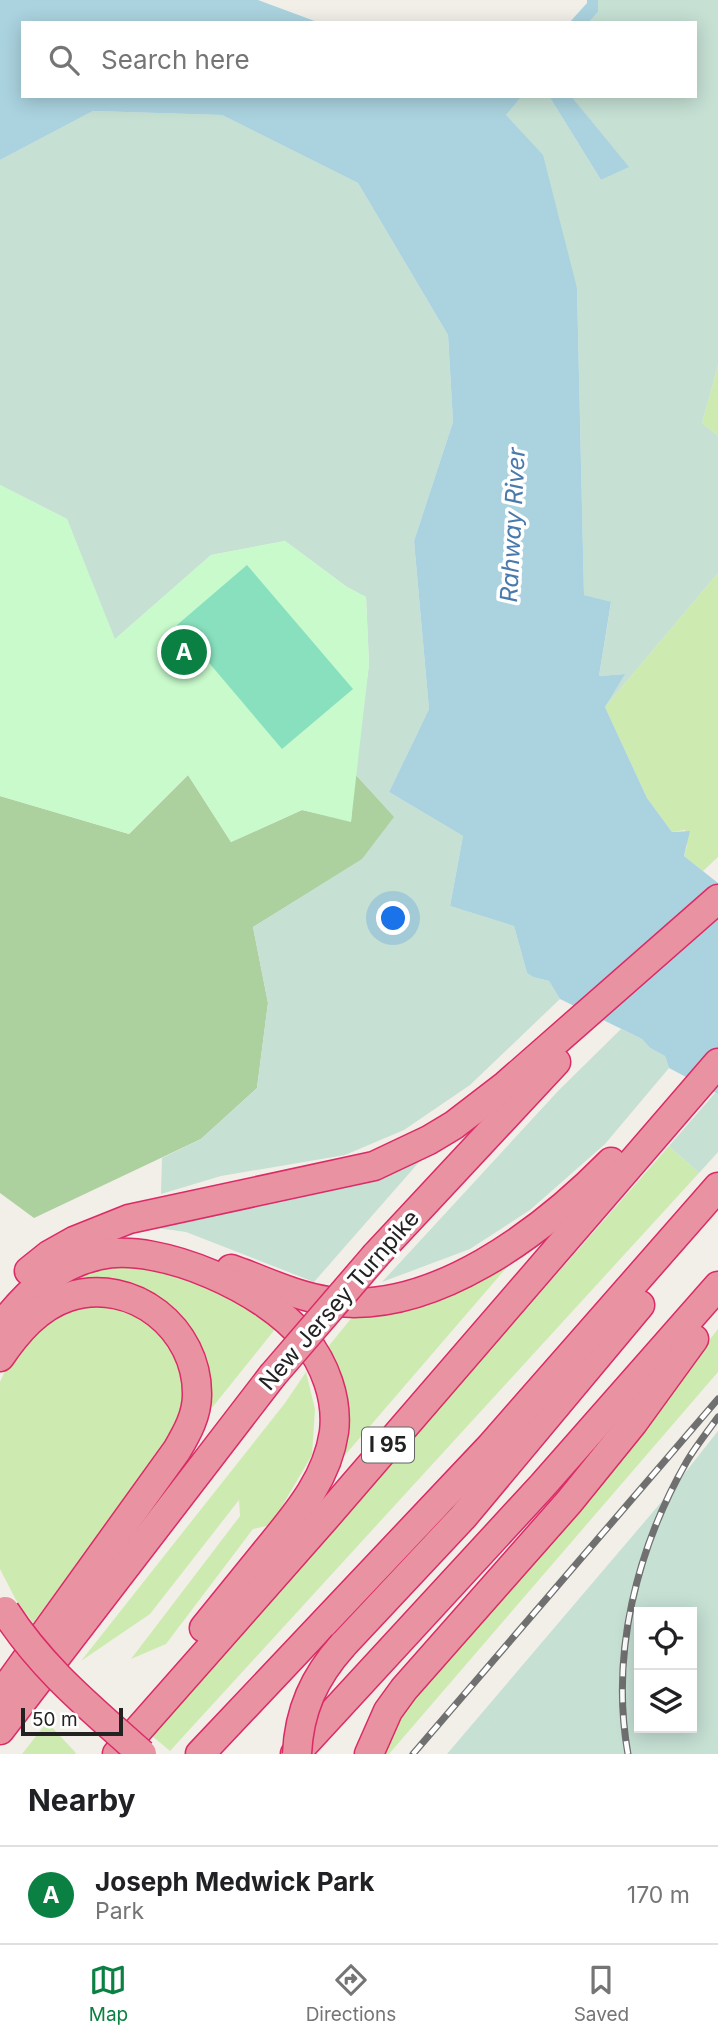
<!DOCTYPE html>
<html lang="en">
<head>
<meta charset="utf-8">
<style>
	:root { --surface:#fff; --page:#f6f6f6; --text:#202124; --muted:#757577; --line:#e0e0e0; --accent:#0b8043 }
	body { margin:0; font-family:Inter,sans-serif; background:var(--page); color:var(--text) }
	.controls { position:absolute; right:21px; bottom:21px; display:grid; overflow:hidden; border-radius:0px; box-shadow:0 4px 18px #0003 }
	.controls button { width:63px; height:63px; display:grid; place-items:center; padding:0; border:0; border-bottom:2px solid var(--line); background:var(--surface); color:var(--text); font:35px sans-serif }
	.scale { position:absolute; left:21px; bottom:18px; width:102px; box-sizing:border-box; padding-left:7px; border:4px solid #222; border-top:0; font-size:19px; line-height:24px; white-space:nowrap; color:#222; -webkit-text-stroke:5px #fff; paint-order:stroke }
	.you { position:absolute; left:394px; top:919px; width:24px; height:24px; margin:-18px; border:5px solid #fff; border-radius:50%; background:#1a73e8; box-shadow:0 0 0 10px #1a73e833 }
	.badge { display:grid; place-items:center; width:46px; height:46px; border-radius:50%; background:var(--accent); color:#fff; font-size:23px; font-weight:700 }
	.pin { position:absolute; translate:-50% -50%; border:4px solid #fff; box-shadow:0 2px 7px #0006 }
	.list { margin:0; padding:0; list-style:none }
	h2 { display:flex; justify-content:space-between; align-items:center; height:91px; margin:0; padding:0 28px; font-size:30px }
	h2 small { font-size:23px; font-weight:400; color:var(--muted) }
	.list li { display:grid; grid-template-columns:46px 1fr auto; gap:21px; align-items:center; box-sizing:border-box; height:98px; padding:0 28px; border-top:2px solid var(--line) }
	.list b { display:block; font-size:26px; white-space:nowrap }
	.list p { margin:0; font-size:23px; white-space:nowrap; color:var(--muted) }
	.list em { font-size:23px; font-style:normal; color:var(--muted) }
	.icon { flex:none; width:38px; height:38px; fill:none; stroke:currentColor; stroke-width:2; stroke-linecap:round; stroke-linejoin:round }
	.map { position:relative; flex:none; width:718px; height:1754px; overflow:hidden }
	.search { position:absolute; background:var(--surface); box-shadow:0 4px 18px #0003; left:21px; right:21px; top:21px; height:77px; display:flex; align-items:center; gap:18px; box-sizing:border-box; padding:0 24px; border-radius:0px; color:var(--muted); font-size:26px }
	.sheet { height:189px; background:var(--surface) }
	nav { display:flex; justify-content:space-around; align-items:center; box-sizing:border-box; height:98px; border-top:2px solid var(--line); background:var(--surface); font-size:19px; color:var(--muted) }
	nav a { display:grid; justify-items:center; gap:4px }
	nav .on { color:var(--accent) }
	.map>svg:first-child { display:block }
</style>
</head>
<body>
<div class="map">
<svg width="718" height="1754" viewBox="0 0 718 1754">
	<rect width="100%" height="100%" fill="#f2efe9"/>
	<g fill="#cdebb0">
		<path d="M 718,365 L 718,436 L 702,423 Z"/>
		<path d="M 718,573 L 718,857 L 703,871 L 684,856 L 687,846 L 685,830 L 672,832 L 647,798 L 605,707 Z"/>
		<path d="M 669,1146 L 699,1173 L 170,1751 L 152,1736 Z"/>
		<path d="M 520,1252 L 327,1476 L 323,1353 L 358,1310 Z"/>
		<path d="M 142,1263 L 225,1296 L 276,1328 L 207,1414 L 183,1321 L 154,1295 L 110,1280 L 52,1287 L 81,1268 Z"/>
		<path d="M 121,1306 L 167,1336 L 183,1375 L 184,1404 L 168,1441 L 33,1623 L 16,1600 L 0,1569 L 0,1382 L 7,1366 L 31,1336 L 48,1324 L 78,1307 Z"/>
		<path d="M 718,1329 L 718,1372 L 389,1754 L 382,1754 L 396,1718 L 631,1440 Z"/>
		<path d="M 306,1372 L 315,1409 L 312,1455 L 271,1525 L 253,1529 L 166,1644 L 131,1659 L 240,1516 L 239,1500 L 150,1614 L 81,1661 L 285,1403 Z"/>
		<path d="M 47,1722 L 76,1753 L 75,1754 L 22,1754 Z"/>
	</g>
	<path fill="#add19e" d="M 355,774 L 395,817 L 363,859 L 253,927 L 268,1003 L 257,1088 L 201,1139 L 34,1218 L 0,1193 L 0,796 L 129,834 L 188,775 L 231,842 L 302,810 L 351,821 Z"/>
	<g fill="#c6e0d4" fill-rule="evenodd">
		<path d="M 598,0 L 718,0 L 718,365 L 702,423 L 718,436 L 718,573 L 605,707 L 624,674 L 599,676 L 611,603 L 584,595 L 577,288 L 506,115 L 522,96 L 549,96 L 601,180 L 628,167 L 571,96 L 695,96 L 695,23 L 588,23 L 598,12 Z"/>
		<path d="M 93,111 L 222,115 L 358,183 L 448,335 L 453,422 L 414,541 L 429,709 L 389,792 L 463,836 L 450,906 L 514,926 L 527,973 L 533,977 L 549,981 L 560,999 L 470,1085 L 404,1130 L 345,1155 L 221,1176 L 161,1194 L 162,1158 L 201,1139 L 257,1088 L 268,1003 L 253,927 L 362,859 L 394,817 L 355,774 L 369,664 L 366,597 L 347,587 L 285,541 L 211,555 L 114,640 L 67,519 L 0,485 L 0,160 Z"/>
		<path d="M 621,1029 L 642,1039 L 650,1048 L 665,1056 L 669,1068 L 605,1144 L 530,1210 L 470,1249 L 382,1282 L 559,1090 Z"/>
		<path d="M 715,1093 L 718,1094 L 718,1152 L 699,1173 L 669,1146 Z"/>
		<path d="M 427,1153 L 314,1282 L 186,1232 L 136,1225 Z"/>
		<path d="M 718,1431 L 718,1754 L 447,1754 L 669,1493 ZM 639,1612 L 692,1612 L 692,1728 L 639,1728 Z"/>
	</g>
	<path fill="#c8facc" d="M 0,485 L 67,519 L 115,639 L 211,555 L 285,541 L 347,587 L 366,597 L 369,664 L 351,822 L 302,810 L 231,842 L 188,775 L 129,834 L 0,796 Z"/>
	<path fill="#88e0be" d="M 247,565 L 353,689 L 282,749 L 177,625 Z"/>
	<g fill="#aad3df">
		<path d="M 0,0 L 258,0 L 320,23 L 23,23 L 23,96 L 522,96 L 506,115 L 543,155 L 577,288 L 584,595 L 611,602 L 599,676 L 625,674 L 605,707 L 647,798 L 672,832 L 690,831 L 684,856 L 718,883 L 718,1094 L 669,1068 L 665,1056 L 650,1048 L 642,1039 L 560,999 L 549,981 L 533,977 L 527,973 L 514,926 L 450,906 L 463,836 L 389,792 L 429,709 L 414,541 L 453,422 L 448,335 L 358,183 L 222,115 L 93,111 L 0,160 Z"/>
		<path d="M 587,0 L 598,0 L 598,12 L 588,23 L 569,23 L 587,3 Z"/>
		<path d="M 549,96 L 571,96 L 629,167 L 601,180 Z"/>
	</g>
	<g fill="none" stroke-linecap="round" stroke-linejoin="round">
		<defs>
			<g id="highway">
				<path d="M 376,1255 L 556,1062"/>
				<path d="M 231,1269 C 263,1280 294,1296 328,1301 C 432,1317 543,1231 611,1162"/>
				<path d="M 29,1271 L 49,1255 L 74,1241 L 129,1219 L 374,1166 L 429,1140 L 454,1125 L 506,1085 L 718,899"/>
				<path d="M 0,1328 C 26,1293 57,1264 100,1255 C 161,1242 267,1291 304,1338 C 325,1364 338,1399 334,1432 C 327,1481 294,1517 264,1554 C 244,1579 224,1603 204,1628"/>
				<path d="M 0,1357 C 17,1332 38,1307 68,1297 C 133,1276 198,1329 197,1395 C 197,1415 187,1433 177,1450 L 0,1696"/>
				<path d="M 343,1645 L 463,1517 L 640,1305"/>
				<path d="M 0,1730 L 272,1376"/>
				<path d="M 117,1754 L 327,1516 L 718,1063"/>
				<path d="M 200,1754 L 491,1446 L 718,1187"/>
				<path d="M 295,1754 L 542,1486 L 718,1286"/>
				<path d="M 369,1754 L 388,1711 L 404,1689 L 569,1502 L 633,1423 L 694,1339"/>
			</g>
		</defs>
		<use href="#highway" stroke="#dc2a67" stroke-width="31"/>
		<use href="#highway" stroke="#e892a2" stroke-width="28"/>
		<defs>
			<g id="rail">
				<path d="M 413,1754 L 718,1399"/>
				<path d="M 628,1754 C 610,1654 637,1548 687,1461 C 696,1446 708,1431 718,1417"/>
			</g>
		</defs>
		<use href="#rail" stroke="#707070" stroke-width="7"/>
		<use href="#rail" stroke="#fff" stroke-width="4.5" stroke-dasharray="13" stroke-linecap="butt"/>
		<defs>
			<g id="highway-bridge">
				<path d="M 272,1376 L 376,1255"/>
				<path d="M 5,1611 C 43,1670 91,1708 142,1754"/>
				<path d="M 297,1754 C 299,1711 314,1677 343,1645"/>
			</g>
		</defs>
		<use href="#highway-bridge" stroke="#dc2a67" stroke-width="31" stroke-linecap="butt"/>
		<use href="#highway-bridge" stroke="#e892a2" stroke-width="28"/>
	</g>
	<g text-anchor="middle" stroke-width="7" stroke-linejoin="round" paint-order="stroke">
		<rect fill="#fff" stroke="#646464" stroke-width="2" x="362" y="1427.5" width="52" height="35" rx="5"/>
		<g font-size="21" font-weight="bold" fill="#222">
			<text x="388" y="1452">I 95</text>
		</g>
		<g font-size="23" fill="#222" stroke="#fff">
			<text transform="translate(339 1300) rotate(-49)" y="8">New Jersey Turnpike</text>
		</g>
		<g font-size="24" font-style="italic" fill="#4a7aab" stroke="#fff">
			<text transform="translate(513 525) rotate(-87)" y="8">Rahway River</text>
		</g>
	</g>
</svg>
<div class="controls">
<button><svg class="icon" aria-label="locate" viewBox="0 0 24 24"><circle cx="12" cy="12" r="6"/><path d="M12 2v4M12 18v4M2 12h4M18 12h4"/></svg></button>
<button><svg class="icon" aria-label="layers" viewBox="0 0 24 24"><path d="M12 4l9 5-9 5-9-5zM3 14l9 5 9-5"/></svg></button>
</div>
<div class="scale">50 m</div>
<div class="you"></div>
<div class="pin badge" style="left:184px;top:652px">A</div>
<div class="search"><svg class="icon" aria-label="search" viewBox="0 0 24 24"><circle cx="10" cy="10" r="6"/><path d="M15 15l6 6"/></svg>Search here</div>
</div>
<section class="sheet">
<h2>Nearby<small></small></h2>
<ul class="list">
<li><span class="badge">A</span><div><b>Joseph Medwick Park</b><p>Park</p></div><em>170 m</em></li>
</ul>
</section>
<nav>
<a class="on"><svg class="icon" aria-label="map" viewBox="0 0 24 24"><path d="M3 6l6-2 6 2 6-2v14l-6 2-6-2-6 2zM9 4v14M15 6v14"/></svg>Map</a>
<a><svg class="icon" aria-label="directions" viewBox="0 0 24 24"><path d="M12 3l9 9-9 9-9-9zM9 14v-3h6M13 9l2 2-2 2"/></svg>Directions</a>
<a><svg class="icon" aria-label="saved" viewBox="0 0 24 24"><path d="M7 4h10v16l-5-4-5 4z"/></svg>Saved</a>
</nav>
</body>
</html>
